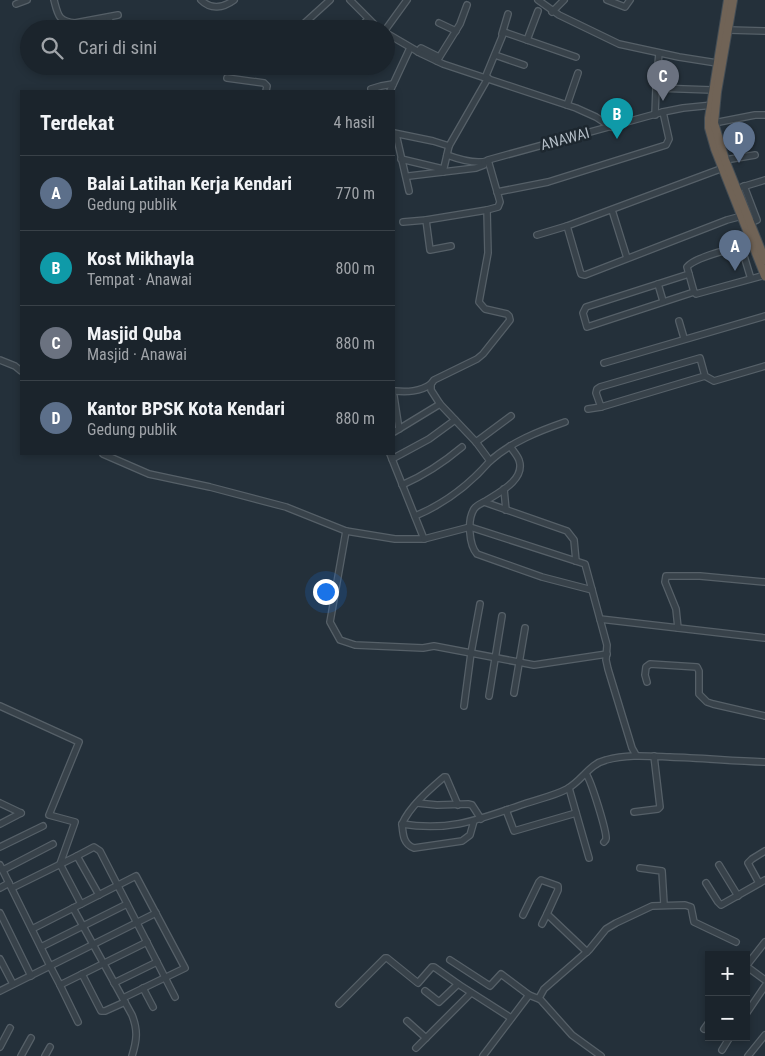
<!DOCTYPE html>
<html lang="id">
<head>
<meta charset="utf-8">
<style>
	:root { --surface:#1b242c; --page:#283038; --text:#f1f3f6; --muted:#a0a4a9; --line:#394148; --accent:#bca0f2 }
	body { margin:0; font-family:"Roboto Condensed",sans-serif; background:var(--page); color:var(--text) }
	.controls { position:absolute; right:15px; bottom:15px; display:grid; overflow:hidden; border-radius:0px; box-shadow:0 2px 8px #0003 }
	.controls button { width:45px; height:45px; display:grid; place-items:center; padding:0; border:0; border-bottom:1px solid var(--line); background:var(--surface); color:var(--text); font:25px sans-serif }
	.you { position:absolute; left:325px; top:591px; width:18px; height:18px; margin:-12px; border:4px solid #fff; border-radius:50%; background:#1a73e8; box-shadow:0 0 0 8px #1a73e833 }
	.badge { display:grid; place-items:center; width:32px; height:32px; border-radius:50%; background:var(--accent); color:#fff; font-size:16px; font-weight:700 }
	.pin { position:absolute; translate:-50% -41px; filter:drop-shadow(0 1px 2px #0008) }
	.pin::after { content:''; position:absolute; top:26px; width:18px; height:15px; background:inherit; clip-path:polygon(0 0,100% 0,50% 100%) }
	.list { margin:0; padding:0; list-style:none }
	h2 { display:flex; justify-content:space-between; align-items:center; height:65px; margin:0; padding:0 20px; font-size:21px }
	h2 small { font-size:16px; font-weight:400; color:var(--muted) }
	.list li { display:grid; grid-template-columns:32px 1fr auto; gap:15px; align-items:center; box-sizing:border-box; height:75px; padding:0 20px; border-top:1px solid var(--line) }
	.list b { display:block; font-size:19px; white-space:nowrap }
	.list p { margin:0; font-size:16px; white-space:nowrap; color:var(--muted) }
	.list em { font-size:16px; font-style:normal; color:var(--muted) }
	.icon { flex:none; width:28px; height:28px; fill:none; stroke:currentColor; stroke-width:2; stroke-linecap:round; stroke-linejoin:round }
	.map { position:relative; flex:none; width:765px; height:1056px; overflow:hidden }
	.search { position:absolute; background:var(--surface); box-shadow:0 2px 8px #0003; left:20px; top:20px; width:375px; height:55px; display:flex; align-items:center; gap:12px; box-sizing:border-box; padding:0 18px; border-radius:28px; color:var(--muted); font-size:19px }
	.panel { position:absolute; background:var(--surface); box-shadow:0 2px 8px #0003; left:20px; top:90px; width:375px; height:365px; border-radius:0px }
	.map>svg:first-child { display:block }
</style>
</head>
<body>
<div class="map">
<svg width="765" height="1056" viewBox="0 0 765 1056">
	<rect width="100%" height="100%" fill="#24303a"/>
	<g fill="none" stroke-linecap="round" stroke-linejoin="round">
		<defs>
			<g id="minor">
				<path d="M 54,0 C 58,15 58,21 75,23 L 118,15"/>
				<path d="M 201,0 C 211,10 223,8 234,0"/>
				<path d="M 350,0 L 379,29"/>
				<path d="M 538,0 L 559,15 L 619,44 L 679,57 L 717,63"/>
				<path d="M 607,0 L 625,7 L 630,0"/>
				<path d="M 16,4 L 27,0"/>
				<path d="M 552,12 L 564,0"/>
				<path d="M 109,17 L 111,29"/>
				<path d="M 439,23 L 456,31"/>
				<path d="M 298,29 L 330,0"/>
				<path d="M 359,29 L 368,19"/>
				<path d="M 386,29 L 407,0"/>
				<path d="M 729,30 L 765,31"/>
				<path d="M 386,33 L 422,54 L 443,64 L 576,108 L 596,117 L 611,127"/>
				<path d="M 502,34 L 508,14"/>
				<path d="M 527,40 L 538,11"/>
				<path d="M 418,52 L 421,48 L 439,57"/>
				<path d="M 659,53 L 656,88 L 712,90"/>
				<path d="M 495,55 L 524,65"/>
				<path d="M 437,61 L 460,24 L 467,5"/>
				<path d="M 227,78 L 264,83 L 267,86 L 266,91"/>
				<path d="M 485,78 L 504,32 L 576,57"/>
				<path d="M 371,89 L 381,86 L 393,84"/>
				<path d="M 390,91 L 410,48"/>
				<path d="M 567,105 L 578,73"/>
				<path d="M 655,115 L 656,88"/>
				<path d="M 714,123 L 755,115 L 765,115"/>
				<path d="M 394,133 L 433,141 L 449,146 L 488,78"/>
				<path d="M 396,134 L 409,191"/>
				<path d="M 447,155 C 458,159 476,164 487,161"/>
				<path d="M 401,159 L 443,169"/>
				<path d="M 725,160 L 755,155"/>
				<path d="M 443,172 L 449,146"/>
				<path d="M 409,176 L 476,168 L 484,165 L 484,162"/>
				<path d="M 744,186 L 757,220 L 750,223"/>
				<path d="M 742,187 L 765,180"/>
				<path d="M 497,192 L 548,182 L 666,145 L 669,139 L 663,112"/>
				<path d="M 612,210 L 627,258"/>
				<path d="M 426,220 L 430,250 L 451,246"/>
				<path d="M 403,222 L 426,220 L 487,210"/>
				<path d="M 567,226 L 580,271 L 581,274 L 585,275 L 727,220 L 742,216"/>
				<path d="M 537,235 L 567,226 L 723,168"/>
				<path d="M 689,274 L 586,307 L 583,313 L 587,327 L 694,292"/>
				<path d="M 751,279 L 741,246 C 728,250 695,257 687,267 L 694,292 L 696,294 L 765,275"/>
				<path d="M 658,284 L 663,301"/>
				<path d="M 679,321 L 684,338"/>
				<path d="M 0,360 L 15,366 L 21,371"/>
				<path d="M 604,363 L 765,316"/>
				<path d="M 705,376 L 601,407 L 596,393 L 597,389 L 600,387 L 700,358 L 705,376 L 714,381 L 765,366"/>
				<path d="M 394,391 C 407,392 420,392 431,384"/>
				<path d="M 394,396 L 399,429"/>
				<path d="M 588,409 L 601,407"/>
				<path d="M 565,422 C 539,431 511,442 490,461 L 476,442 L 440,404 L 431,390 L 431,384 L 434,380 L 477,359 L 483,354 L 510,320 L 509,316 L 507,314 L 485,309 L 479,302 L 488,253 L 487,210 L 498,207 L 500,202 L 488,160 L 663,112 L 683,108 L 713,105"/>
				<path d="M 394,432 L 440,404"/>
				<path d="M 476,442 L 511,416"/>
				<path d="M 103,454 L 149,474 L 210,487 L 286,507 L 346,531 L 395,539 L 424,539 L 390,454"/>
				<path d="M 392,459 L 429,439 L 455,420"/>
				<path d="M 402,485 C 425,475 443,463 462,447"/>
				<path d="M 504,489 L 506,510"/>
				<path d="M 484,502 C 498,493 526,480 519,460 C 517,455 513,451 510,446"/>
				<path d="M 415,516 C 444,504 470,484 490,461"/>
				<path d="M 346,531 L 330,622 L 340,640 L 355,645 L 423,648 L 434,646 L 534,665 L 607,654"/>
				<path d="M 424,539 L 470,527 L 585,564 L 607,645 L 606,660 L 608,669 L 632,748 L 636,755"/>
				<path d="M 576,561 L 574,540 L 567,531 L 484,502 C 480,504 477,505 474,509 C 467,520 469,545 477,554 L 542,577 L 592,590"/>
				<path d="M 600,619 L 765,638"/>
				<path d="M 678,628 L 676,609 L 665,582 L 666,576 L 700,576 L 765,582"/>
				<path d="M 647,682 L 645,675 L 646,667 L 650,664 L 697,667 L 699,671 L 699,694 L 707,702 L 713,704 L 765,716"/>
				<path d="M 514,693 L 525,628"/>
				<path d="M 489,696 L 502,616"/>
				<path d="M 0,706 L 79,742 L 49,815 L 75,822 L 60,864 L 81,904"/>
				<path d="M 464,706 L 471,653 L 480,604"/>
				<path d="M 586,774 C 591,780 607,832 606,839 C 606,840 605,841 604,842"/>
				<path d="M 569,788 L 589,858"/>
				<path d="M 0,803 L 21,813"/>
				<path d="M 417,803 L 437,805 L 468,804 L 472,805 L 481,819"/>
				<path d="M 458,805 L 446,777 L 444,777 C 429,790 410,806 402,824 C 450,832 480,819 524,804 C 538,799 554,796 567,789 C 583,780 589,764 606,760 C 627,754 648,756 670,757 C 702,758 733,761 765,762"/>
				<path d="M 506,810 L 514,831 L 576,813"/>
				<path d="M 634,812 L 658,809 L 660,807 L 654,756"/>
				<path d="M 0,824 L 21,813"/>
				<path d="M 402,824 C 403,834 403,844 414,848 L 462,841 L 470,835 L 474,821"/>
				<path d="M 0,847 L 43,826"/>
				<path d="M 77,856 L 94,847 L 100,851 L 175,997"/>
				<path d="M 0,865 L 50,966 L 0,991"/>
				<path d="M 719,865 L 738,896"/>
				<path d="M 640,868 L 662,871 L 664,904"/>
				<path d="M 3,870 L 53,844"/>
				<path d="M 706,883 L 718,902 L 721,905 L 765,880"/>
				<path d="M 759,883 L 748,863 L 752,859 L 765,851"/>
				<path d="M 0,888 L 9,883"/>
				<path d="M 12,888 L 77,856 L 99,895"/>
				<path d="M 73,908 L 132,1015 C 138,1030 137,1040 132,1056"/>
				<path d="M 0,913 L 31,976"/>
				<path d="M 523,915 L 539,882 L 541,880 L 558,886 L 558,890 L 547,914 L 587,952"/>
				<path d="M 542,924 L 547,914"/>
				<path d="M 32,929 L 136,876 L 185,968 L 123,998"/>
				<path d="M 147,942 L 60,985 L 50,966 L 156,913"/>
				<path d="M 41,947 L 127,904"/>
				<path d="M 0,959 L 13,984"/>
				<path d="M 450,960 L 490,986 L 501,974 L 529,995 L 539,999"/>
				<path d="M 747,965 L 765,942"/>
				<path d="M 746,966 L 765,980"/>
				<path d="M 82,974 L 101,1011 L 105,1011 L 125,1002"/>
				<path d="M 114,983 L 157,962"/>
				<path d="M 60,985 L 78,1022"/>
				<path d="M 143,988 L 153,1007"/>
				<path d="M 425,991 L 439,1002 L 458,984 L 511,1018"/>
				<path d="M 339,1004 L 385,958 L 387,958 L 418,983 L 432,967 L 434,967 L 458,984"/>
				<path d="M 746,1014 L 765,986"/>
				<path d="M 407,1021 L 426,1038"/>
				<path d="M 704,1029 L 709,1022"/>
				<path d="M 0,1047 L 10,1028"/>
				<path d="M 416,1048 L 471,993"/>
				<path d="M 722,1050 L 730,1037"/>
				<path d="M 21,1056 L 31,1038"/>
				<path d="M 45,1056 L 50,1047"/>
				<path d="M 483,1056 L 529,995"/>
				<path d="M 601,1056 L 572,1035 L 539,998 L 544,989 L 589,950 L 606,929 L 616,923 L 652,906 L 685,905 L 691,907 L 694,922 L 736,942"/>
				<path d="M 748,1056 L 765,1035"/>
			</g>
			<g id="highway">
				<path d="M 728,0 L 709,118 L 709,128 L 715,149 L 765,276"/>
				<path d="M 733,0 L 717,92 L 714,123 L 725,160 L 765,260"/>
			</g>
		</defs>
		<use href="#minor" stroke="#566068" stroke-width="8"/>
		<use href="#highway" stroke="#434d55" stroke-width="10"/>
		<use href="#minor" stroke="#38424a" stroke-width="5.5"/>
		<use href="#highway" stroke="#706356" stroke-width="8"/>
	</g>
	<g text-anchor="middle" stroke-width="5" stroke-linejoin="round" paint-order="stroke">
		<g font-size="15" fill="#b3bdc6" stroke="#1d272f">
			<text transform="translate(565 139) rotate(-15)" y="5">ANAWAI</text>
		</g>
	</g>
</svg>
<div class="controls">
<button>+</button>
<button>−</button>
</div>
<div class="you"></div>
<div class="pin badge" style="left:735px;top:271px;background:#5c6f8a">A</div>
<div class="pin badge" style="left:617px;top:139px;background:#0f9aa8">B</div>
<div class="pin badge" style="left:663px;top:101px;background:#6b7280">C</div>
<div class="pin badge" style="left:739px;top:163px;background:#5c6f8a">D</div>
<div class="search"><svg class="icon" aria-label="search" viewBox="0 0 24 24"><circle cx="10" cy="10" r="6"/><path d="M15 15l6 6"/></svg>Cari di sini</div>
<section class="panel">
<h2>Terdekat<small>4 hasil</small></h2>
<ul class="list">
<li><span class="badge" style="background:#5c6f8a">A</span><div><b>Balai Latihan Kerja Kendari</b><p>Gedung publik</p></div><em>770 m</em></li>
<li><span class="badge" style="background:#0f9aa8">B</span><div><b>Kost Mikhayla</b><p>Tempat · Anawai</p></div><em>800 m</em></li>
<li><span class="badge" style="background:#6b7280">C</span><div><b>Masjid Quba</b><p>Masjid · Anawai</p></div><em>880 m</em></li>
<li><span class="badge" style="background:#5c6f8a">D</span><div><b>Kantor BPSK Kota Kendari</b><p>Gedung publik</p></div><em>880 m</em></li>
</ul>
</section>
</div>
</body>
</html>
